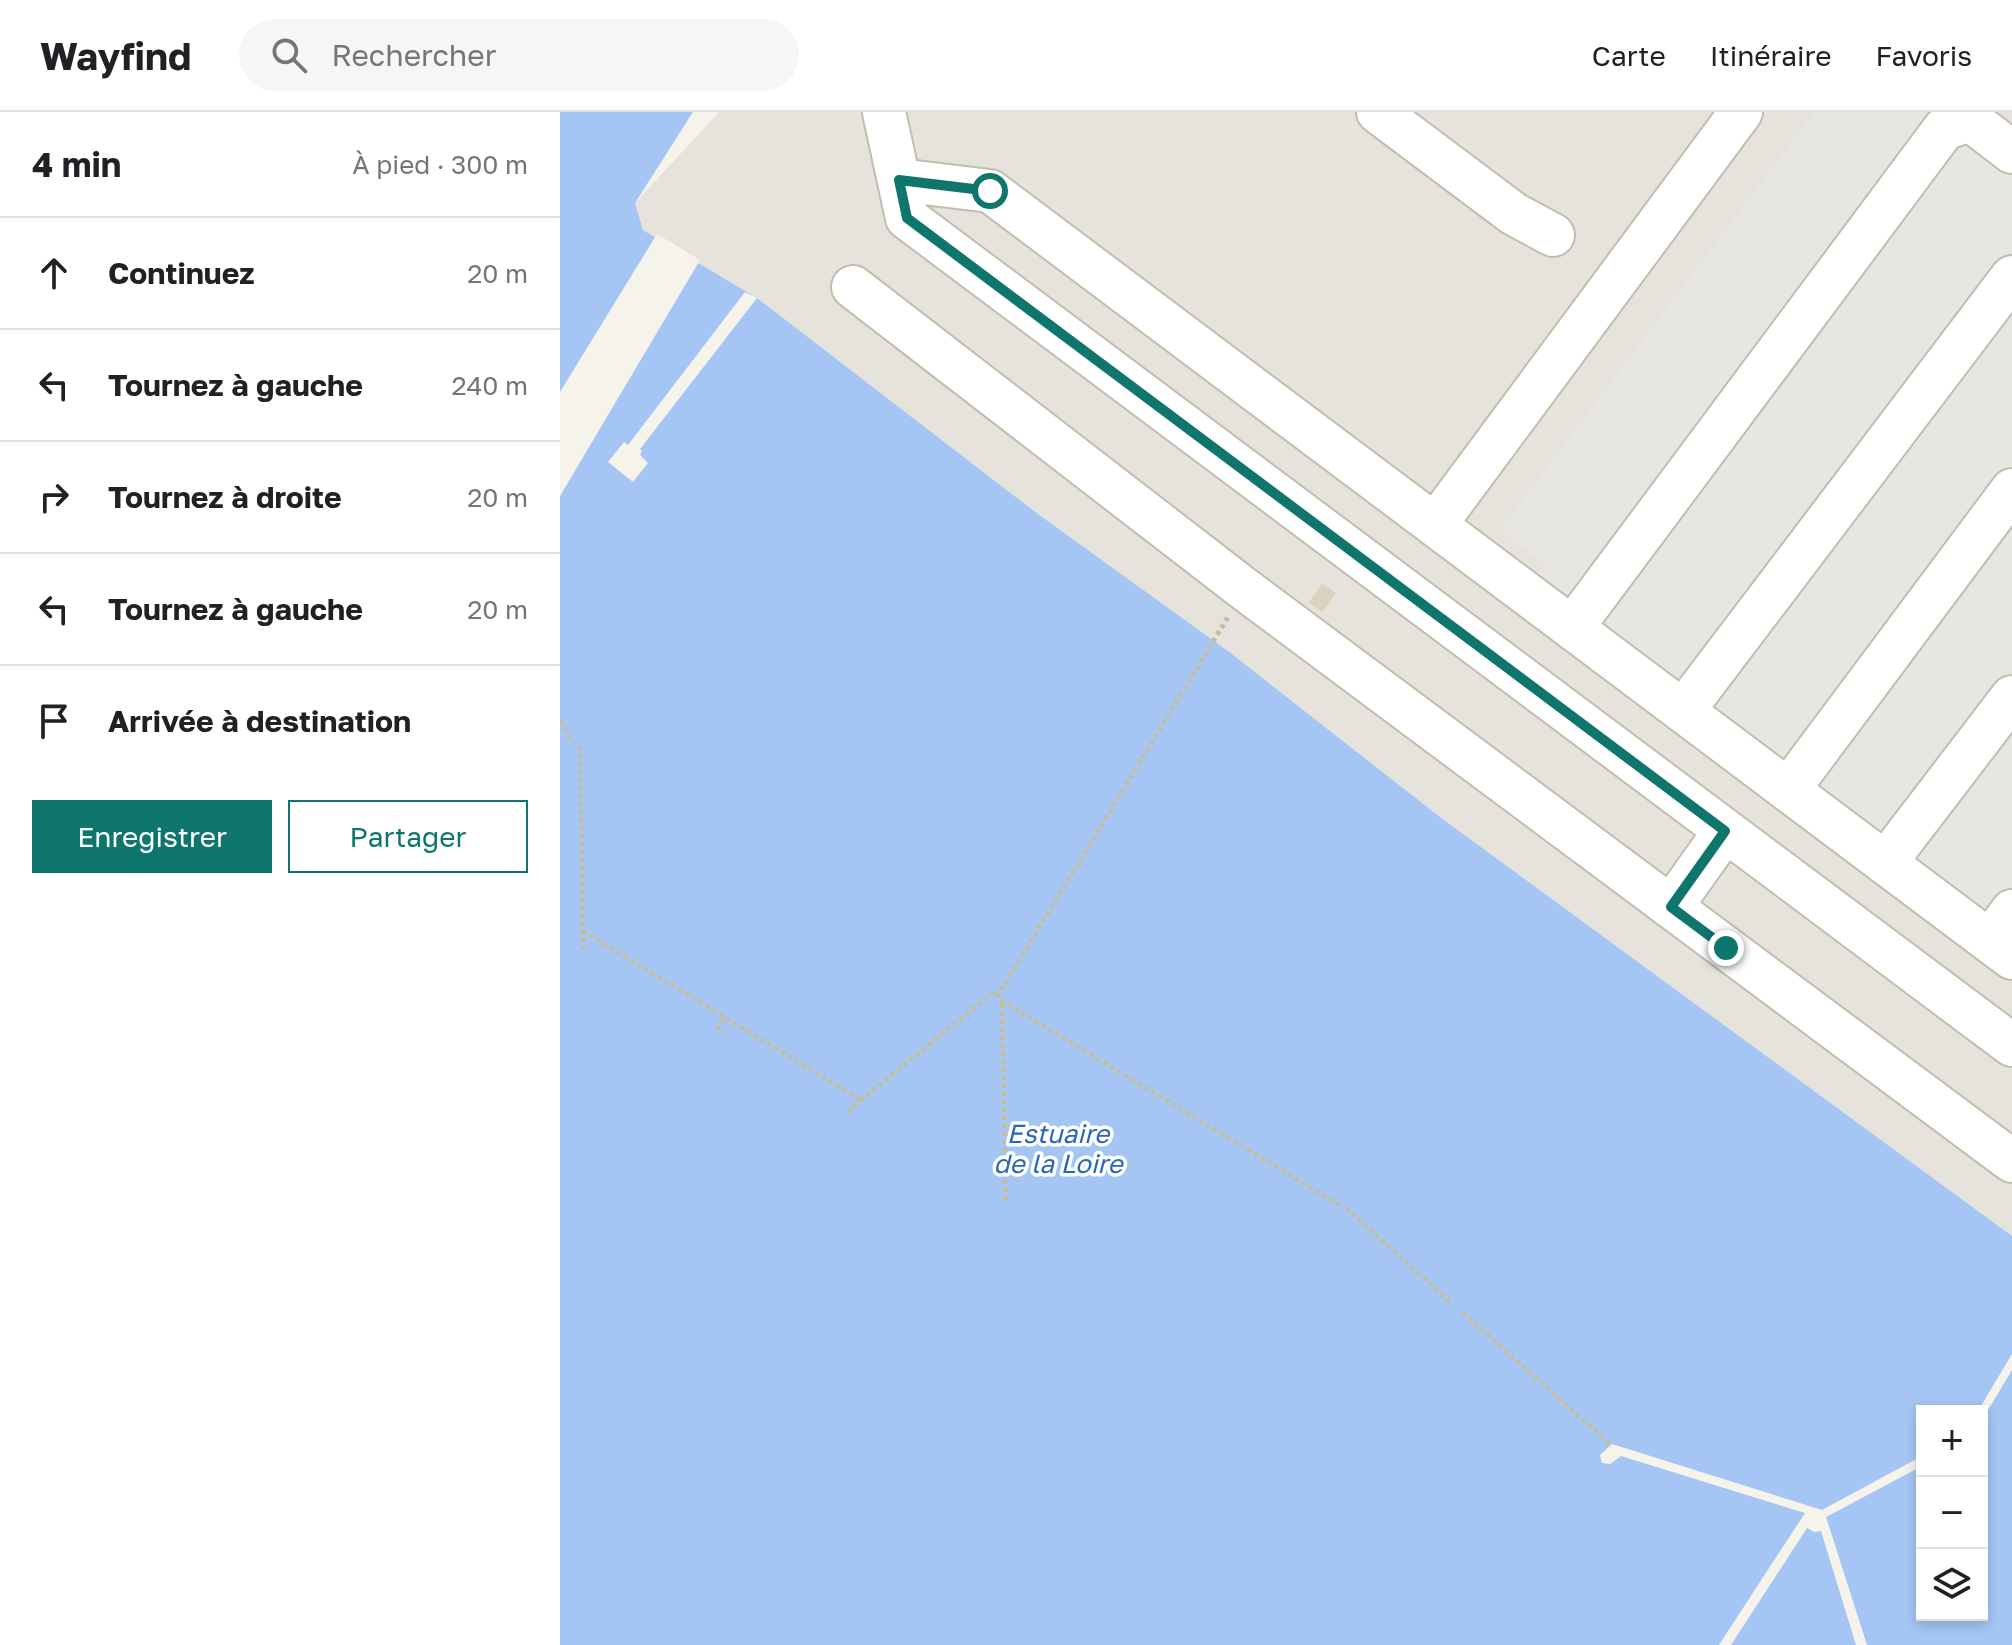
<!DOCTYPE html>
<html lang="fr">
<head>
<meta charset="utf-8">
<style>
	:root { --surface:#fff; --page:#f6f6f6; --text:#202124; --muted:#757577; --line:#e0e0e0; --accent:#0f766e }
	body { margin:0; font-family:"Golos Text",sans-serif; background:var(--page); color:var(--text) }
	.controls { position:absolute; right:24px; bottom:24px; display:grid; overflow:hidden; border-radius:0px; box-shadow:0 4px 12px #0003 }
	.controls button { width:72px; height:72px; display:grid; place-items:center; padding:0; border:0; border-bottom:2px solid var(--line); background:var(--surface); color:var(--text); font:40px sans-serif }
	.stop { position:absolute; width:24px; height:24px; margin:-18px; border:6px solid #0f766e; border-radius:50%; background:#fff }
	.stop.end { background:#0f766e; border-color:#fff; box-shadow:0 2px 8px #0008 }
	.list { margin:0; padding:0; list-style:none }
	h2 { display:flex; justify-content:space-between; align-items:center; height:104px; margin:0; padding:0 32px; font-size:34px }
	h2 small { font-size:26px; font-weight:400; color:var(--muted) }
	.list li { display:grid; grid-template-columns:52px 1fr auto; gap:24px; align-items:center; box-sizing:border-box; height:112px; padding:0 32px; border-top:2px solid var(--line) }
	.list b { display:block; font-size:30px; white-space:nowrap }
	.list em { font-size:26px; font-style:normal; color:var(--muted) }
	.actions { display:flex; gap:16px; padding:24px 32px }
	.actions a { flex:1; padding:18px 0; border:2px solid var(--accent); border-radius:0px; text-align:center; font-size:28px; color:var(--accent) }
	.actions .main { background:var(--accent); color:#fff }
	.icon { flex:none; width:44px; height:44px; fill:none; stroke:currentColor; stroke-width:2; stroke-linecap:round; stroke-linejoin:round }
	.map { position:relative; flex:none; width:1452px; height:1533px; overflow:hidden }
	header { display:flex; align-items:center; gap:48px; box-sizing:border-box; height:112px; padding:0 40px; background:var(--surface); border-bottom:2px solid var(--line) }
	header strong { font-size:38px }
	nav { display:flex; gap:44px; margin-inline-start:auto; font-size:28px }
	.search { width:560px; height:72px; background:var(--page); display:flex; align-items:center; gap:20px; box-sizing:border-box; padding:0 28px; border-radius:44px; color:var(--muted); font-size:30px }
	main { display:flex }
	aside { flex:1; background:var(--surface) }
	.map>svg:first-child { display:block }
</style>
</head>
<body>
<header>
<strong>Wayfind</strong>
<div class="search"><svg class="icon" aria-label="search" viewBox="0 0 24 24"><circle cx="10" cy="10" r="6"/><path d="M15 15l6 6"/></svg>Rechercher</div>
<nav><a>Carte</a><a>Itinéraire</a><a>Favoris</a></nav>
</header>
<main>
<aside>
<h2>4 min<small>À pied · 300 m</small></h2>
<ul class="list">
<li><svg class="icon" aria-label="ahead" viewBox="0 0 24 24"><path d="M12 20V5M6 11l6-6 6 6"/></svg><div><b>Continuez</b></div><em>20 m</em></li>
<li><svg class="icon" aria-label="left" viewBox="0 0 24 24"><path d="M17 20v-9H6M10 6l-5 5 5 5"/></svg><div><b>Tournez à gauche</b></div><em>240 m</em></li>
<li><svg class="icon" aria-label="right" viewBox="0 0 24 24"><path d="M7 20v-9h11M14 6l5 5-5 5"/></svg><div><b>Tournez à droite</b></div><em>20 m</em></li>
<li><svg class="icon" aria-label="left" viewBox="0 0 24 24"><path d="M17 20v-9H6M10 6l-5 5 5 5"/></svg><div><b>Tournez à gauche</b></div><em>20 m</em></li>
<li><svg class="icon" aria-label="arrive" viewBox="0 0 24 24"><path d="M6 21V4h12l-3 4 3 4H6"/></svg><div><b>Arrivée à destination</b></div></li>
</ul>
<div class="actions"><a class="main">Enregistrer</a><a>Partager</a></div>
</aside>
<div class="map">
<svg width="1452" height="1533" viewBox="0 0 1452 1533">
	<rect width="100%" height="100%" fill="#f6f4ea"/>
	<path fill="#e6e3dc" d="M 159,0 L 1452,0 L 1452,1124 L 880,705 L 668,539 L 478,402 L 197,186 L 83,118 L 75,91 Z"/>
	<path fill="#e7e6e2" d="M 1255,0 L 1422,0 L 1452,22 L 1452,826 L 974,467 L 985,455 L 941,416 Z"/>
	<path fill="#a5c6f4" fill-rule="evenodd" d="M 0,0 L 133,0 L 75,91 L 83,118 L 197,186 L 478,402 L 668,539 L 880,705 L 1452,1124 L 1452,1533 L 0,1533 ZM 1362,1299 L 1422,1299 L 1422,1503 L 1362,1503 Z"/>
	<g fill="#f6f4ea">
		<path d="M 97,122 L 140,148 L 0,384 L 0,280 Z"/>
		<path d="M 185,180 L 197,186 L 80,337 L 82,339 L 80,343 L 88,351 L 73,370 L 48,350 L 64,330 L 68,333 Z"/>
		<path d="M 1452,1242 L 1452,1258 L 1422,1308 L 1422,1299 L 1418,1299 Z"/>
		<path d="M 1052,1332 L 1262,1398 L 1362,1344 L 1362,1354 L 1266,1405 L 1307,1533 L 1296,1533 L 1261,1419 L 1254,1420 L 1247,1416 L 1171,1533 L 1159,1533 L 1245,1401 L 1061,1344 L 1050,1352 L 1042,1351 L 1040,1343 Z"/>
	</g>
	<path fill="#d8d2bf" d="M 762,472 L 776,481 L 762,500 L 749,490 Z"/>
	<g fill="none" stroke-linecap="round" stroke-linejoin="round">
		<defs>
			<g id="minor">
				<path d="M 324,0 L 347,106 L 1452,933"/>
				<path d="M 818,0 L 954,102 L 993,123"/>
				<path d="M 339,68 L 430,79 L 1452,846"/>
				<path d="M 293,175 L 683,476 L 1452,1049"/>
				<path d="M 875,413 L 1181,0"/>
				<path d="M 1012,516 L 1384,17 L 1410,8 L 1452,40"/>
				<path d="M 1123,599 L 1452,165"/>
				<path d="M 1228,678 L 1452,378"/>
				<path d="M 1325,751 L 1452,585"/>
				<path d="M 1111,795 L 1165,719"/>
				<path d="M 1430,829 L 1452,799"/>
			</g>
		</defs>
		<use href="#minor" stroke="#c2beac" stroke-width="46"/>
		<g stroke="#c4bd9d" stroke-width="5" stroke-dasharray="4 4" stroke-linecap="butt">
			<path d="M 0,609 L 13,631"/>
			<path d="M 20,634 L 23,837"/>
			<path d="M 23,819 L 301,988"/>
			<path d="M 437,885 L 668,505"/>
			<path d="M 441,888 L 781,1094"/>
			<path d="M 442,892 L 446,1090"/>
			<path d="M 157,918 L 165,905"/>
			<path d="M 288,999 L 433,880"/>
			<path d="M 786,1096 L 892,1192"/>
			<path d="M 903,1201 L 1052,1334"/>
		</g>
		<use href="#minor" stroke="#fff" stroke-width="42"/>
	</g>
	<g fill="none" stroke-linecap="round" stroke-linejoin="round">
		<path stroke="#0f766e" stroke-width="10" d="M 430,79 L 339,68 L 347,106 L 1165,719 L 1111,795 L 1166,836"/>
	</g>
	<g text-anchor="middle" stroke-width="7" stroke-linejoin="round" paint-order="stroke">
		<g font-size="26" font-style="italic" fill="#2a66bd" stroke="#fff">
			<text x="498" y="1031">Estuaire<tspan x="498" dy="30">de la Loire</tspan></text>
		</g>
	</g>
</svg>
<div class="controls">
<button>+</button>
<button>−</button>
<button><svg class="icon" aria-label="layers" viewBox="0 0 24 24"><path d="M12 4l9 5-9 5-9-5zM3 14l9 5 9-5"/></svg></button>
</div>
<div class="stop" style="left:430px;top:79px"></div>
<div class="stop end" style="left:1166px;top:836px"></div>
</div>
</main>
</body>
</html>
